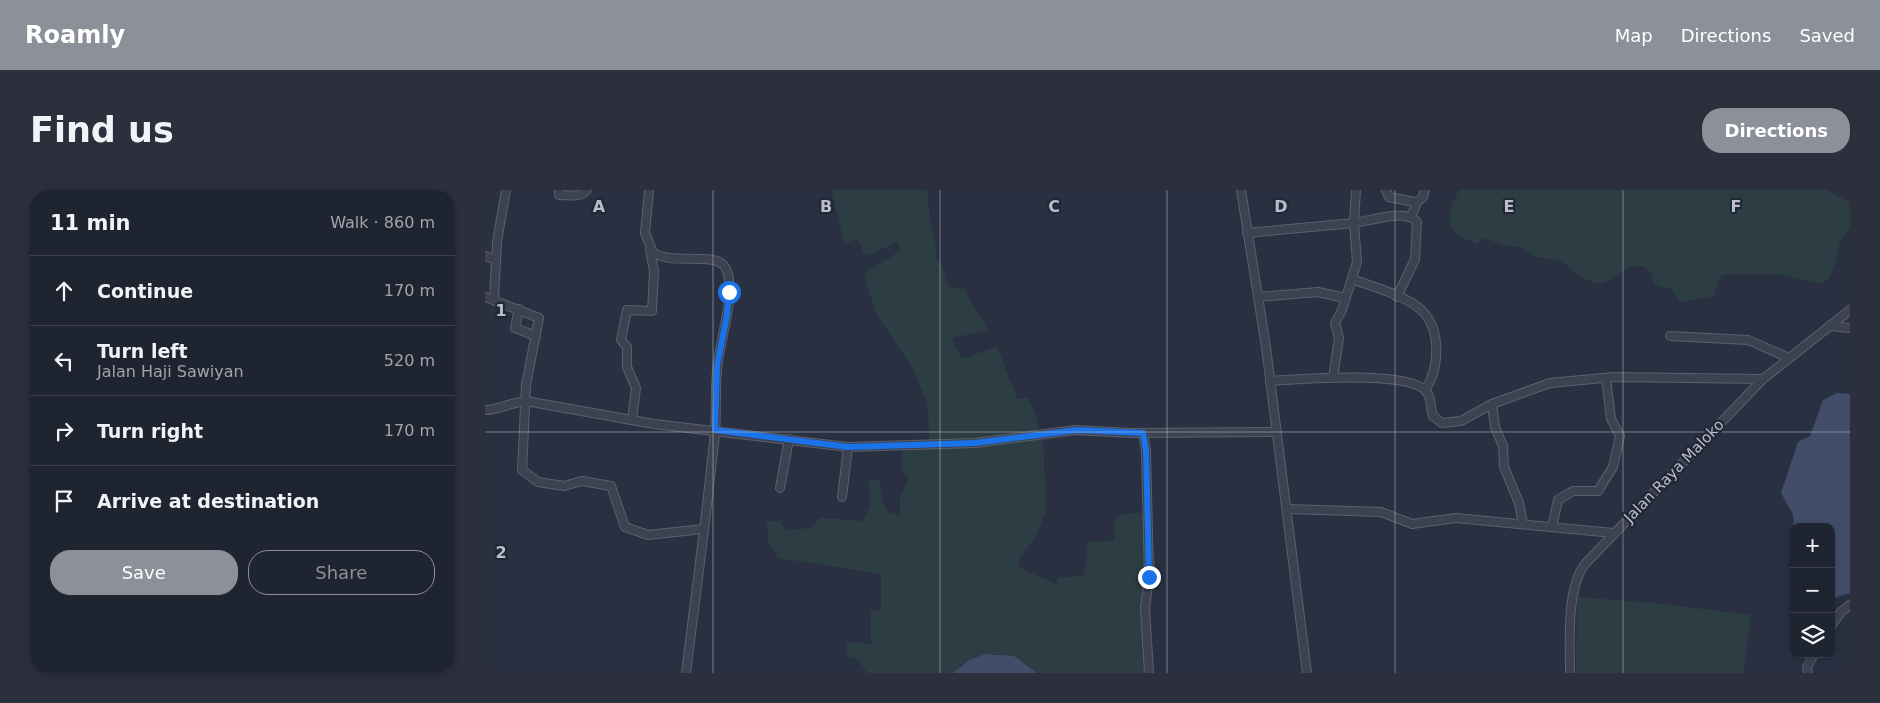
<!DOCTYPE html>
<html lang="en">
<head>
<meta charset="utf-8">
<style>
	:root { --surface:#1f2431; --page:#2c303d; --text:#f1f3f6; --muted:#a1a4ab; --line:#3c414d; --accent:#8c9099 }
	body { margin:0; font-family:"DejaVu Sans",sans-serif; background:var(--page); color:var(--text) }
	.controls { position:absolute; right:15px; bottom:15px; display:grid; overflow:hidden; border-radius:10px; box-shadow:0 2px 8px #0003 }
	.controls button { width:45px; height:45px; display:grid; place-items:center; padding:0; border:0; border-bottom:1px solid var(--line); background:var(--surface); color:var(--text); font:25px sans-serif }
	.stop { position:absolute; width:15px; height:15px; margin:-11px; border:4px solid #1a73e8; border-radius:50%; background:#fff }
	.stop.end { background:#1a73e8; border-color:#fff; box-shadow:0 1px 5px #0008 }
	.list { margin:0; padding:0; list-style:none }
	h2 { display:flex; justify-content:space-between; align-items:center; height:65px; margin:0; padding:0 20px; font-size:21px }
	h2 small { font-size:16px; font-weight:400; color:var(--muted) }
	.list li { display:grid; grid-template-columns:32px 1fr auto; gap:15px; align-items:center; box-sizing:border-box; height:70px; padding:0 20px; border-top:1px solid var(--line) }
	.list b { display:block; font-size:19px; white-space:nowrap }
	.list p { margin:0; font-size:16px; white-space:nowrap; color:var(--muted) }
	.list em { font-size:16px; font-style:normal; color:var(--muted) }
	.actions { display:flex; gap:10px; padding:15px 20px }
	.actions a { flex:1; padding:11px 0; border:1px solid var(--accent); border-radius:20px; text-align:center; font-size:18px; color:var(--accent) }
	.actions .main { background:var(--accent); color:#fff }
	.icon { flex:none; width:28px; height:28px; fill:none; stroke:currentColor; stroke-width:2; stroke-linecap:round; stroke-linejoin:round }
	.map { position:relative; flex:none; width:1365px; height:483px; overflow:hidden; border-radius:20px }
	header { display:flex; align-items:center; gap:30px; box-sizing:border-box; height:70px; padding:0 25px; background:var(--accent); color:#fff }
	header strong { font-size:24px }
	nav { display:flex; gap:28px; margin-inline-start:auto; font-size:18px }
	.intro { display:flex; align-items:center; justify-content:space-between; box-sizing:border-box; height:120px; padding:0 30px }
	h1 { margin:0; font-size:35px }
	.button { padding:12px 22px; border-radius:20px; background:var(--accent); color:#fff; font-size:18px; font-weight:700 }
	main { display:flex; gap:30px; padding:0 30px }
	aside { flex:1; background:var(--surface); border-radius:20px; box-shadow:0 2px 8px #0003 }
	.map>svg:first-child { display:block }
</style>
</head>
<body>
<header>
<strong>Roamly</strong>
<nav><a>Map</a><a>Directions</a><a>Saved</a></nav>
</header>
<div class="intro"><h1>Find us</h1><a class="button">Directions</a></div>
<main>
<aside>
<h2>11 min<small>Walk · 860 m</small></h2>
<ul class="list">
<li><svg class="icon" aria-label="ahead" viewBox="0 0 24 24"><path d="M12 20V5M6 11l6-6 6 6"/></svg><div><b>Continue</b></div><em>170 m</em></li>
<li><svg class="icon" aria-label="left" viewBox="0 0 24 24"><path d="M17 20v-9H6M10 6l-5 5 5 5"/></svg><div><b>Turn left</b><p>Jalan Haji Sawiyan</p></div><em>520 m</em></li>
<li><svg class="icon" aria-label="right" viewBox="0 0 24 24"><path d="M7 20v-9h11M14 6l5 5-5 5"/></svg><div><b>Turn right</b></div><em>170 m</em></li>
<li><svg class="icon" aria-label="arrive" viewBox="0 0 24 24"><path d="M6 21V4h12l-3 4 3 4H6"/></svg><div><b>Arrive at destination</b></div></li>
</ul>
<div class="actions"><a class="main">Save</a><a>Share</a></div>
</aside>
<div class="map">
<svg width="1365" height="483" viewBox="0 0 1365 483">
	<rect width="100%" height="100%" fill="#293041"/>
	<g fill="#2c3e43">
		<path d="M 346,0 L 442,0 L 445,28 L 450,50 L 451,68 L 457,74 L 464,97 L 479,99 L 503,140 L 467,148 L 477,169 L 512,156 L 532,209 L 543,208 L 550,223 L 555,244 L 482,253 L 444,250 L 443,215 L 428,179 L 390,122 L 379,84 L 415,61 L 413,52 L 380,66 L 373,49 L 360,53 Z"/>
		<path d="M 974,0 L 1341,0 L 1365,12 L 1365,39 C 1347,52 1356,81 1337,94 L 1293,84 L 1238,84 L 1233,91 L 1229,106 L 1194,112 L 1186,99 C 1173,96 1168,96 1166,83 L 1159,76 L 1143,77 L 1119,93 L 1109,93 L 1091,85 L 1089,81 L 1077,72 L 1048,66 L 1037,57 L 1023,56 L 999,48 L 991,54 L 973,45 L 964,34 L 967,14 Z"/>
		<path d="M 558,248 L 561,321 L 550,347 L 534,369 L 535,378 L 571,394 L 573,388 L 599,385 L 603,352 L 630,351 L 630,331 L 637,324 L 665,322 L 673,395 L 663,414 L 668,483 L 552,483 L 529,466 L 510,464 L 468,483 L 382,483 L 373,469 L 361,466 L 362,452 L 386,454 L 386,421 L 396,421 L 396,384 L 293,368 L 283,351 L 282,331 L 295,331 L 301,340 L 326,338 L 335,328 L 378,331 L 385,316 L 384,290 L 394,289 L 397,311 L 403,322 L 415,325 L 415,308 L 424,288 L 417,280 L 417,261 L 446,256 Z"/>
		<path d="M 1092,407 L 1179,414 L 1266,425 L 1258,483 L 1091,483 Z"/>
	</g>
	<g fill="#424d6a">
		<path d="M 1352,203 L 1365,204 L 1365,403 L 1346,409 L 1346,337 L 1309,337 L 1308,324 L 1296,303 L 1313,252 L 1325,246 L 1338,210 Z"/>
		<path d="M 500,464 L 529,466 L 552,483 L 468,483 L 483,471 Z"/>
	</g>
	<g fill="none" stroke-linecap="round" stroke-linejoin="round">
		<defs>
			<g id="minor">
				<path d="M 74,0 L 74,5 C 84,5 95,8 102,0"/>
				<path d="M 164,0 L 160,43 L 168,62 C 185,76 230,61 240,77 C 252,96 237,145 234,166 C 229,191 232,217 230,242 C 222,322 211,403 201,483"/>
				<path d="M 756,0 L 781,157 L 822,483"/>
				<path d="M 901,0 L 904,7 L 930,12 L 931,15 L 926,27"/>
				<path d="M 931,13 L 938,7 L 940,0"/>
				<path d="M 762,43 L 869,33 L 871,0"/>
				<path d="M 0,66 L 11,70"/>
				<path d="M 867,89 C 888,97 916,104 934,118 C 957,137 955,178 940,200"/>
				<path d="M 0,107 L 54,128 L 41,195 L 37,280 L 53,292 L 79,296 L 97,291 L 126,296 L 140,337 L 163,345 L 218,339"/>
				<path d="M 773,107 L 833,102 L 860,108"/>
				<path d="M 9,109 L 12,52 L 21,0"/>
				<path d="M 34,119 L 30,138 L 51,146"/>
				<path d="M 1344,136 L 1365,138"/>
				<path d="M 1185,146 L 1263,150 L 1302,167"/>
				<path d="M 848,188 L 854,148 L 850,133 L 857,120 L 872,72 L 869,33 C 885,31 921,18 932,32 L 930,69 L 912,107"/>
				<path d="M 785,191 C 815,189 922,180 941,201 C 947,208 945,218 948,226 L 957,233 L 976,231 L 1007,214 L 1065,193 L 1129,187 L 1278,189"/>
				<path d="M 1007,214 L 1010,237 L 1018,256 L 1019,277 L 1034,313 L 1038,334"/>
				<path d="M 0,220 C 9,221 28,212 41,211 L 169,234 L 363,257 L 490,253 L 591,240 L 646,243 L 792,242"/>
				<path d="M 147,230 L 151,198 L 142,177 L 142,157 L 136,150 L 142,120 L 167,121 L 169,81 L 165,60"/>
				<path d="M 658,243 L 661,261 L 664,387 L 660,418 L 664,483"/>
				<path d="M 295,298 L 304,249"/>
				<path d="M 357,307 L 363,257"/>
				<path d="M 802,319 L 896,322 L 927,334 L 971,328 L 1128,343"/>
				<path d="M 1067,337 L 1073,310 L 1088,301 L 1113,301 L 1128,277 L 1135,246 L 1126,229 L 1121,188"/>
				<path d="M 1346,436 L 1356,422 L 1365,415"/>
				<path d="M 1085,483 C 1085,452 1081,399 1100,374 L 1278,189 L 1365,120"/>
				<path d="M 1323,483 L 1322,477 L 1329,464"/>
			</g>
		</defs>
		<use href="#minor" stroke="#5b606e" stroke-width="10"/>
		<use href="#minor" stroke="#3d4251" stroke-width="8"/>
	</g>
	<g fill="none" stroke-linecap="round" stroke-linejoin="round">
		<path stroke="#1a73e8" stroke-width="6" d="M 244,102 L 242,125 L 232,176 L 230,240 L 363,257 L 490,253 L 592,240 L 658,243 L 661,261 L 664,387"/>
	</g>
	<path fill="none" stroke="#babecb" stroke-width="1" stroke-opacity="0.55" d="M 228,0 L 228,483M 455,0 L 455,483M 682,0 L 682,483M 910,0 L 910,483M 1138,0 L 1138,483M 0,242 L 1365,242"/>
	<g text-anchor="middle" stroke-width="4.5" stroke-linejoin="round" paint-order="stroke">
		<g font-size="15" fill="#babecb" stroke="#222736">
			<text transform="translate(1189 281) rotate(-46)" y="5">Jalan Raya Maloko</text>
		</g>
	</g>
	<g font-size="16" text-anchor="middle" font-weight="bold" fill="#babecb" stroke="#222736" stroke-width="4.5" stroke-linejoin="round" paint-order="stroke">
		<text x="114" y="22">A</text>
		<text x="341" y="22">B</text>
		<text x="569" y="22">C</text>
		<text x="796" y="22">D</text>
		<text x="1024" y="22">E</text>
		<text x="1251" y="22">F</text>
		<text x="16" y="126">1</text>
		<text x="16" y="368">2</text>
	</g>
</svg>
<div class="controls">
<button>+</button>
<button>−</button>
<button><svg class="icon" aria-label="layers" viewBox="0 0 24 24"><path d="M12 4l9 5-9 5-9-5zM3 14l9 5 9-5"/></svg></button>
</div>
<div class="stop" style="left:244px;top:102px"></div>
<div class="stop end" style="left:664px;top:387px"></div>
</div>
</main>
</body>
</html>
